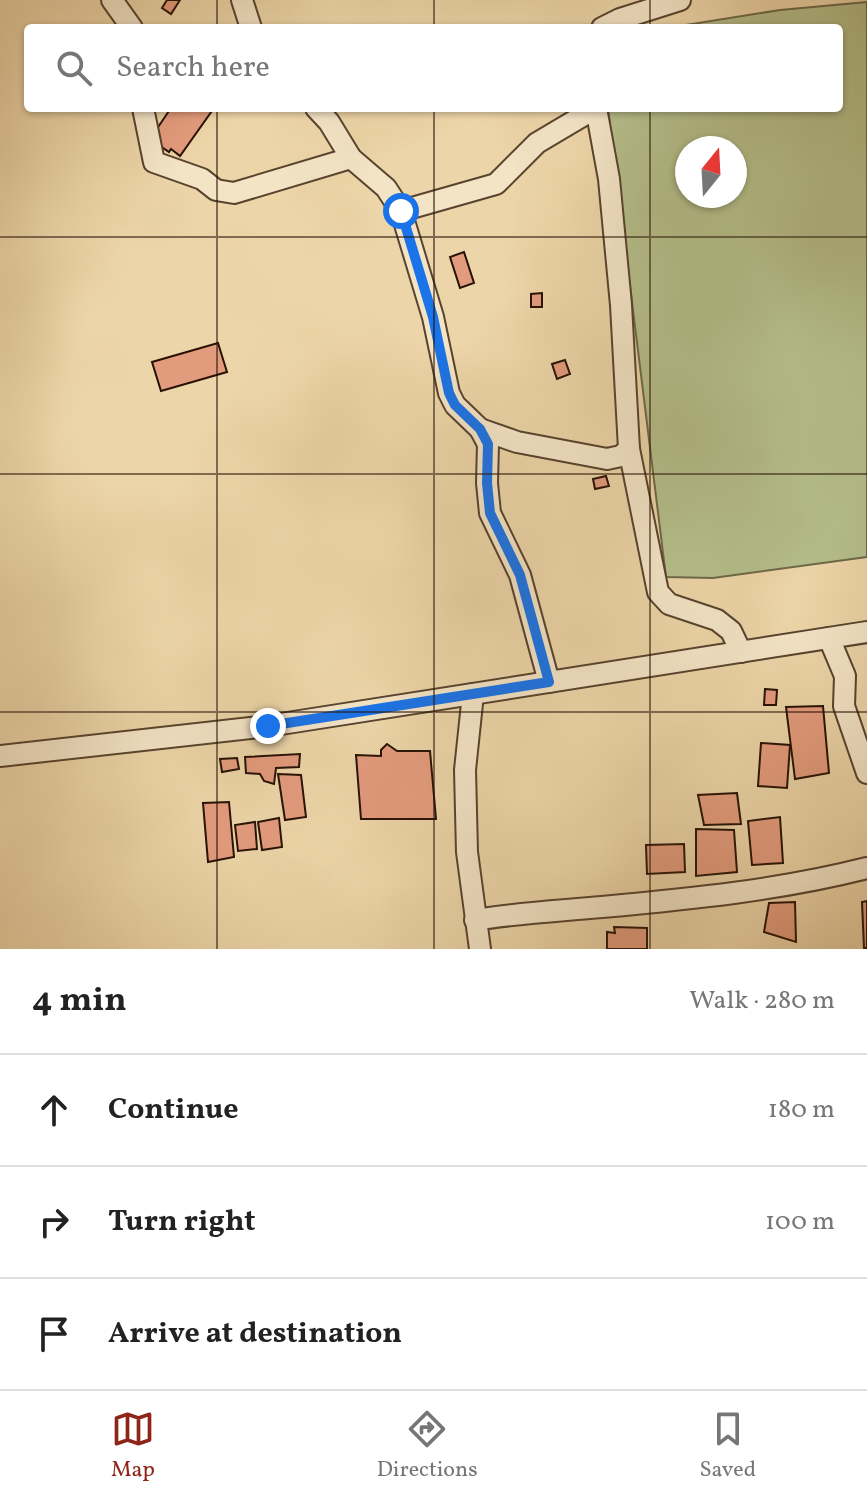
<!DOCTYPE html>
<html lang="en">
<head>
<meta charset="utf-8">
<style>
	:root { --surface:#fff; --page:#f6f6f6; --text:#222; --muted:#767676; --line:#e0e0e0; --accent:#8f2418 }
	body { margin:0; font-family:Vollkorn,serif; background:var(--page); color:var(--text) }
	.compass { position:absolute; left:675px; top:136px; width:72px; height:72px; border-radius:50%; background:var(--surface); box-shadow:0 2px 6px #0004; rotate:18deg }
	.stop { position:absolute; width:24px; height:24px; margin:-18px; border:6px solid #1a73e8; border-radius:50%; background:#fff }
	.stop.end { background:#1a73e8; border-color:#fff; box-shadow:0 2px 8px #0008 }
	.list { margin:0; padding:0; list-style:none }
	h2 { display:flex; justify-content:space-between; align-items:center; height:104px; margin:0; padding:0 32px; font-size:34px }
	h2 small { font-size:26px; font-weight:400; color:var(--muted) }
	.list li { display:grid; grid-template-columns:52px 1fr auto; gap:24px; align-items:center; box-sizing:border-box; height:112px; padding:0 32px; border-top:2px solid var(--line) }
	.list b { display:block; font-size:30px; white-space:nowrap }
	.list em { font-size:26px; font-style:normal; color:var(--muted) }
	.icon { flex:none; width:44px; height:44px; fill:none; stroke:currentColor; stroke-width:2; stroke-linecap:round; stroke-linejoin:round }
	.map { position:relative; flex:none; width:867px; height:949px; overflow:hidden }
	.search { position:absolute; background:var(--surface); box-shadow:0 2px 6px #0004; left:24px; right:24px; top:24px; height:88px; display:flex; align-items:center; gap:20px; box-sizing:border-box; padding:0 28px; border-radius:8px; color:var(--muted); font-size:30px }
	.sheet { height:440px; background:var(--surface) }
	nav { display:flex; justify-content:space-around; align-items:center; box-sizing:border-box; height:112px; border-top:2px solid var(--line); background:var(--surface); font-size:22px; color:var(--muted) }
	nav a { display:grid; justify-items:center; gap:4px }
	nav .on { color:var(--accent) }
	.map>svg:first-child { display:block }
</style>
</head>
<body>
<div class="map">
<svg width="867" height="949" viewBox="0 0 867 949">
	<rect width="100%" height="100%" fill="#ecd5a8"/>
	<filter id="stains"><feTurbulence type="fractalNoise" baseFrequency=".0025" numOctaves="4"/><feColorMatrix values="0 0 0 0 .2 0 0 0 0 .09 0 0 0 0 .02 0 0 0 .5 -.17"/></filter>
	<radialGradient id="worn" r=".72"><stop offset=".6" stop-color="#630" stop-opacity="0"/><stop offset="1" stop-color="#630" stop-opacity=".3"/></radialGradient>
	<path fill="#b4be8a" stroke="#6e6848" stroke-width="2" fill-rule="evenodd" d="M 867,2 L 867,557 L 713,578 L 666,577 L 608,108 L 839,108 L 839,28 L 667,28 L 780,10 ZM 687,148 L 735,148 L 735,196 L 687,196 Z"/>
	<g fill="#e39b7d" stroke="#271205" stroke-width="2">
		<path d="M 167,0 L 180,0 L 171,14 L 162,8 Z"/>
		<path d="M 171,108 L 214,108 L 180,156 L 171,149 L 169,152 L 150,139 Z"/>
		<path d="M 464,252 L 474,283 L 460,288 L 450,257 Z"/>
		<path d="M 542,293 L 542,307 L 531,307 L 531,294 Z"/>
		<path d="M 218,343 L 227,372 L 161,391 L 152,362 Z"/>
		<path d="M 565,360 L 570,374 L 557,379 L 552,364 Z"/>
		<path d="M 606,476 L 609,486 L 595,489 L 593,479 Z"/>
		<path d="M 765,689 L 777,690 L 776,705 L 764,705 Z"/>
		<path d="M 823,706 L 829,773 L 795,779 L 786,707 Z"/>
		<path d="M 761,743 L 790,745 L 787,788 L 758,786 Z"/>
		<path d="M 387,744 L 397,751 L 430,751 L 436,819 L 361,819 L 356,755 L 381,756 L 381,750 Z"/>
		<path d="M 300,754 L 299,767 L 276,768 L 274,784 L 264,781 L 260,774 L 246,773 L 245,757 Z"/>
		<path d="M 237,758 L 239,769 L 222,772 L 220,759 Z"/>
		<path d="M 278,774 L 301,775 L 306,817 L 285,820 Z"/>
		<path d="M 737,793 L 741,824 L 704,825 L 698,795 Z"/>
		<path d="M 229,802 L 234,857 L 208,862 L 203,803 Z"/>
		<path d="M 780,817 L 783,863 L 752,865 L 748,821 Z"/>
		<path d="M 279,818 L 282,847 L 262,850 L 258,822 Z"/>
		<path d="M 255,822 L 257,849 L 238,851 L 235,825 Z"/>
		<path d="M 696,829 L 734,830 L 737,872 L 696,876 Z"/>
		<path d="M 684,844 L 685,872 L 647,874 L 646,845 Z"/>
		<path d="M 867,901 L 867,948 L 864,948 L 862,902 Z"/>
		<path d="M 795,902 L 796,942 L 764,932 L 769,903 Z"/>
		<path d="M 614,927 L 647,928 L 647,949 L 607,949 L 607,932 L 615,933 Z"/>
	</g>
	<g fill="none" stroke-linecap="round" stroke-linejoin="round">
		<defs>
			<g id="minor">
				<path d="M 112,0 L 132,28"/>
				<path d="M 242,0 L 251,28"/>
				<path d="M 602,28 L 620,19 L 680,0"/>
				<path d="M 143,108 L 154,162 L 202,179 L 216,190 L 234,193 L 351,158"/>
				<path d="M 316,108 L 329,122 L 351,158 L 386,188 L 401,211 L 433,317 L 449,393 L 455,405 L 480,429 L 488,444 L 487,483 L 490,513 L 520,575 L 549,682"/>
				<path d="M 596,108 L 609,179 L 621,305 L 629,449 L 658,592 L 669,604 L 717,620 L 731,631 L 741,652"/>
				<path d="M 401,211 L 496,184 L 537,143 L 596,108"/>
				<path d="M 480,429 L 517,442 L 607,459 L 621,456 L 629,449"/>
				<path d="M 829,638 L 845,676 L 844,706 L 867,773"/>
				<path d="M 473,694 L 465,770 L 467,852 L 480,949"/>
				<path d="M 0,756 L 268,726 L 867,632"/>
				<path d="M 475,920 C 517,913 559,911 602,907 C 690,899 781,890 867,868"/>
			</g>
		</defs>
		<use href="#minor" stroke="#58432e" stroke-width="24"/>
		<use href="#minor" stroke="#f3e4c6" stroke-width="20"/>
	</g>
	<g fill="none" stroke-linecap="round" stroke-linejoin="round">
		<path stroke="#1a73e8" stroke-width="10" d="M 268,726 L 549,682 L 520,575 L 490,513 L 487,483 L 488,444 L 480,429 L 455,405 L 449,393 L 433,317 L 401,211"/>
	</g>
	<path fill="none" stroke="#271205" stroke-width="2" stroke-opacity="0.55" d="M 217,0 L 217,28M 434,0 L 434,28M 650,0 L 650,28M 217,108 L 217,949M 434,108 L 434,949M 650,108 L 650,949M 0,237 L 867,237M 0,474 L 867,474M 0,712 L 867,712"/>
	<rect width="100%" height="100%" filter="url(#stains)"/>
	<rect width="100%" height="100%" fill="url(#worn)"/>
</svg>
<svg class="compass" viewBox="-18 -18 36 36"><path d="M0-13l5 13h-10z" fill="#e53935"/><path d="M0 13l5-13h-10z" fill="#767676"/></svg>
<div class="stop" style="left:401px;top:211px"></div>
<div class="stop end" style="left:268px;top:726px"></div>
<div class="search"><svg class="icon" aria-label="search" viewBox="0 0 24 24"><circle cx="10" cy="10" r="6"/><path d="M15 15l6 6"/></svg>Search here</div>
</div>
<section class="sheet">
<h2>4 min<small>Walk · 280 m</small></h2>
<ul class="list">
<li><svg class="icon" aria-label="ahead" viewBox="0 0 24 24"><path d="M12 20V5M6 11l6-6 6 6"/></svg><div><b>Continue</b></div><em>180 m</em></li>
<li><svg class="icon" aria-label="right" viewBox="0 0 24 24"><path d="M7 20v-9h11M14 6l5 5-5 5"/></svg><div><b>Turn right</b></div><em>100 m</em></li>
<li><svg class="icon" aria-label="arrive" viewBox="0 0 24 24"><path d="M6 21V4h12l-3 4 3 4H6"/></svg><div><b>Arrive at destination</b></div></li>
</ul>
</section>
<nav>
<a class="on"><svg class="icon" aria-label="map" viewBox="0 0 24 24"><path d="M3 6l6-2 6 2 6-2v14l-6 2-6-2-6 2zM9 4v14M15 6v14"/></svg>Map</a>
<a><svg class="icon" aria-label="directions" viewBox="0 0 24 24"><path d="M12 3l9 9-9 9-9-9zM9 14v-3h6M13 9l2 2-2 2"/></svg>Directions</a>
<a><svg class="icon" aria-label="saved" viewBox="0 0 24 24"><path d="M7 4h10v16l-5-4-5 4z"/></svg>Saved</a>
</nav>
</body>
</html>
